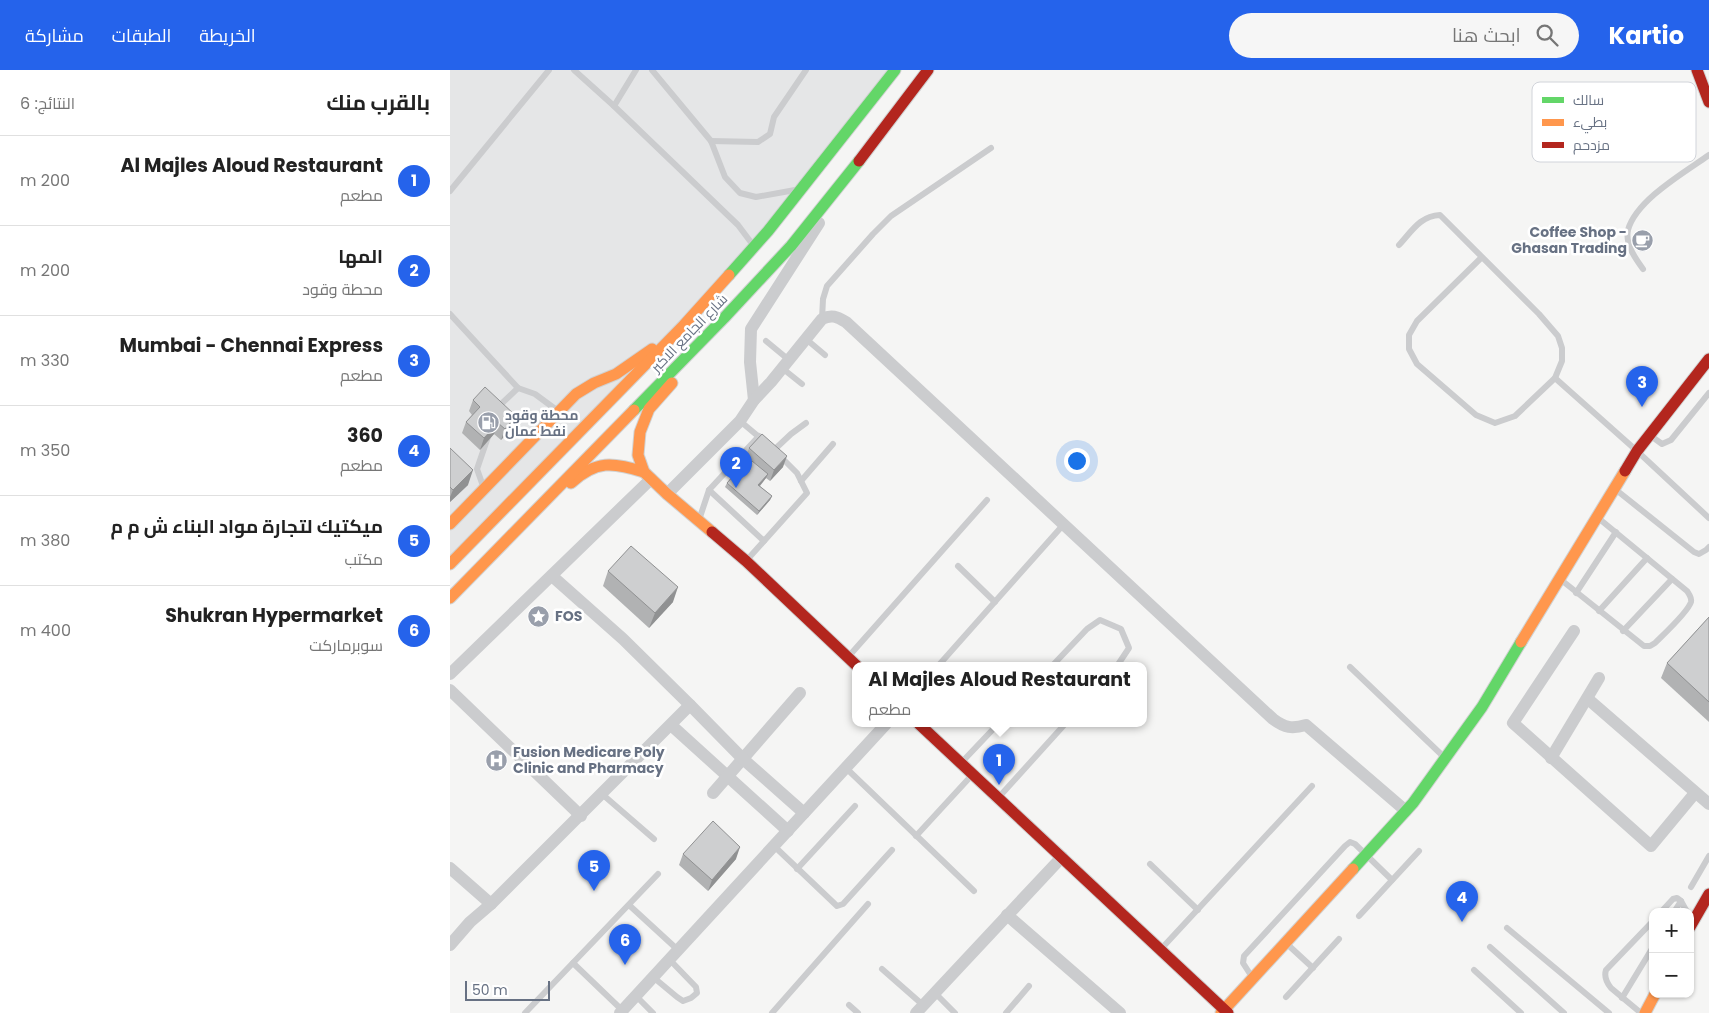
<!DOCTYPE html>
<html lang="ar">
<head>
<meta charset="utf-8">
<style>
	:root { --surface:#fff; --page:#f6f6f6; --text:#222; --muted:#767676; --line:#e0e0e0; --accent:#2563eb }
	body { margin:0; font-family:Poppins,Cairo,sans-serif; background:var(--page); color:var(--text); direction:rtl }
	.controls { position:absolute; right:15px; bottom:15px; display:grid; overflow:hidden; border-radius:10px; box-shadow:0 1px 4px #0004 }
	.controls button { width:45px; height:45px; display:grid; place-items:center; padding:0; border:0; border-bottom:1px solid var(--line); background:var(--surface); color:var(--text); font:25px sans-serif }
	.scale { position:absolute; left:15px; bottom:12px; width:85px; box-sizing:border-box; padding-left:5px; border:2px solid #677183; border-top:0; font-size:14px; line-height:18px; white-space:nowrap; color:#677183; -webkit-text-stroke:4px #fff; paint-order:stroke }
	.you { position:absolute; left:626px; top:390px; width:18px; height:18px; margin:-12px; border:4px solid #fff; border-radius:50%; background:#1a73e8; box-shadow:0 0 0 8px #1a73e833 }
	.badge { display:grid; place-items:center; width:32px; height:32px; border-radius:50%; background:var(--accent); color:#fff; font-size:16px; font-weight:700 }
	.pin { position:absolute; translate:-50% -41px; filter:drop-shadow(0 1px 2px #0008) }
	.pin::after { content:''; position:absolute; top:26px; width:18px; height:15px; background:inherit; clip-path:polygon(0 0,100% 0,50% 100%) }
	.popup { position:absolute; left:402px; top:592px; width:295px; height:65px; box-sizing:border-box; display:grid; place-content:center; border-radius:10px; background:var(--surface); filter:drop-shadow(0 1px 4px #0005); font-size:16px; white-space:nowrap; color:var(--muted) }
	.popup b { font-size:19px; color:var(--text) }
	.popup::after { content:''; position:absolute; left:50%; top:100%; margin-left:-10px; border:10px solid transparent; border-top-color:var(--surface) }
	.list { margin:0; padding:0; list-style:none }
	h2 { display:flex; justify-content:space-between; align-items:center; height:65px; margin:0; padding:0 20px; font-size:21px }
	h2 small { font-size:16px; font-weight:400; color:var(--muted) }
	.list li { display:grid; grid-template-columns:32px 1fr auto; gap:15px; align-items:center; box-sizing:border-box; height:90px; padding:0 20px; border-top:1px solid var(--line) }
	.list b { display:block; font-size:19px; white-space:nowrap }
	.list p { margin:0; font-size:16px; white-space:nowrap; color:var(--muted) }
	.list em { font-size:16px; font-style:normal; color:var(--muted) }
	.icon { flex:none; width:28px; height:28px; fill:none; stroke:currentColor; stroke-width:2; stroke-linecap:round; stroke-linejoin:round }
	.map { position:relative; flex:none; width:1259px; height:943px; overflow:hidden; direction:ltr }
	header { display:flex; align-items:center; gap:30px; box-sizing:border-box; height:70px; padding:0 25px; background:var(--accent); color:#fff }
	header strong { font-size:24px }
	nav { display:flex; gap:28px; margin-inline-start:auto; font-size:18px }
	.search { width:350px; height:45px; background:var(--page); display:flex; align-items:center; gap:12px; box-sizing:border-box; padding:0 18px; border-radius:28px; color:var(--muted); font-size:19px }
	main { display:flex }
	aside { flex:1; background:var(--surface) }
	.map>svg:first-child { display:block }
</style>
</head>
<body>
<header>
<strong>Kartio</strong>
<div class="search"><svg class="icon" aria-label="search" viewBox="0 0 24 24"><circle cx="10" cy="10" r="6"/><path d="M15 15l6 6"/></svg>ابحث هنا</div>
<nav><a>الخريطة</a><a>الطبقات</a><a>مشاركة</a></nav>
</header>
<main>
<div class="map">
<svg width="1259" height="943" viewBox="0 0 1259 943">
	<rect width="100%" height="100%" fill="#f5f5f4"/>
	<path fill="#e5e6e7" d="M 0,0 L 444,0 L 234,255 L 0,494 Z"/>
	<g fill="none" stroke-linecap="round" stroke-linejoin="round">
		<defs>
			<g id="fast">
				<path d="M 279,205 L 318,161 L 445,0"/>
				<path d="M 184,340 L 274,248 L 341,176 L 409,91"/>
				<path d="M 903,799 L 963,733 L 1032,637 L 1071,572"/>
			</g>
			<g id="slow">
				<path d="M 222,313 L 199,339 L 190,362 L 188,385 L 194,402 L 217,424 L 262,462"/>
				<path d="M 121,413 C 146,390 163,392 194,402"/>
				<path d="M 0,454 L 126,324 L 144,313 L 166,304 L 202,279"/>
				<path d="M 0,494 L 234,255 L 279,205"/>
				<path d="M 0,528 L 184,340"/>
				<path d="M 1071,572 L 1175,401"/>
				<path d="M 771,943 L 903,799"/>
				<path d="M 1195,943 L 1205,924"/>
			</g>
			<g id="jam">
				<path d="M 1247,0 L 1259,32"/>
				<path d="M 409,91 L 478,0"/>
				<path d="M 1175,401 L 1187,381 L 1259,289"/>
				<path d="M 262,462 L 296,491 L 407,596"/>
				<path d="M 469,654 L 778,943"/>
				<path d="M 1240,857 L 1259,824"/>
			</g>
		</defs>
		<use href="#fast" stroke="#d1d2d2" stroke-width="13"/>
		<use href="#slow" stroke="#d1d2d2" stroke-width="13"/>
		<use href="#jam" stroke="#d1d2d2" stroke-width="13"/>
		<g stroke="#cbccce" stroke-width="6">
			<path d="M 124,0 L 164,36 L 288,155 L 303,175"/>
			<path d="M 202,0 L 261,71 L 275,107 L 290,123 L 306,127 L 345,120"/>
			<path d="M 164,36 L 186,0"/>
			<path d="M 261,71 L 308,72 L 320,64 L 324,47 L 356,0"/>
			<path d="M 0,121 L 99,0"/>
			<path d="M 949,175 C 962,161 970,146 990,145 L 1089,244 L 1108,266 L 1112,278 L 1112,291 L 1105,308 L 1065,346 L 1045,353 L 1026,345 L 967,294 L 959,279 L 959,265 L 967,251 L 1032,187"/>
			<path d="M 1193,199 C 1185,188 1175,174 1178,160 C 1186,130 1235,102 1259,85"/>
			<path d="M 0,244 L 68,318 L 85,324 L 108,341"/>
			<path d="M 372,249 L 373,229 L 377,216 L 423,164 L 441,146 L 541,78"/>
			<path d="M 356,269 L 375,285"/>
			<path d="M 316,271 L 339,290"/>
			<path d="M 332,298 L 352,314"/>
			<path d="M 1105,308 L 1187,381 L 1259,448"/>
			<path d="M 47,338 L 68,318"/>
			<path d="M 290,351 L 315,372"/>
			<path d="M 309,366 L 259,420 L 314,471"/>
			<path d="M 1201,366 L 1212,374 L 1221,370 L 1259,323"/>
			<path d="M 324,380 L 341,364 L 356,353"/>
			<path d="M 351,411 L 383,374"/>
			<path d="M 33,416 L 27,399 L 39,364"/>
			<path d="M 1165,419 L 1244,482 L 1249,484 L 1256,480 L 1259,477"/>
			<path d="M 249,450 L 259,420"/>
			<path d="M 296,491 L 357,423 L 347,403 L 330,386"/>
			<path d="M 508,496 L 545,532"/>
			<path d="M 1110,509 L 1194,576 L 1200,576 L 1205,573 C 1213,565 1238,542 1241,532 C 1242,528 1239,524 1237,521 L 1147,447"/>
			<path d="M 1126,523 L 1166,462"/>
			<path d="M 1149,541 L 1197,488"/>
			<path d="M 1173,561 L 1222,509"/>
			<path d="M 399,586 L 537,430"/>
			<path d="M 488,596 L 614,454"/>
			<path d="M 602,596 L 637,559 L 650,550 L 671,559 L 679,578 L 667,596"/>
			<path d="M 900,597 L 995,688"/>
			<path d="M 511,693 L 548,654"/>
			<path d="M 396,698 L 524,821"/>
			<path d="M 152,724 L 204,769"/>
			<path d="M 549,727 L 615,654"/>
			<path d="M 466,766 L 522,705"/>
			<path d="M 324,776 L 387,836 L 393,834 L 442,780"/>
			<path d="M 700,794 L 748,840"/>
			<path d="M 347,799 L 405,736"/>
			<path d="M 1241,817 L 1259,786"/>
			<path d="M 179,835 L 228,880"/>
			<path d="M 1211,842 L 1223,829 L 1227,828 L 1231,831 L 1237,842"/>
			<path d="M 1224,842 L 1231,831"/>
			<path d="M 909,846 L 969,781"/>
			<path d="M 1057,858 L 1159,943"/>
			<path d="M 837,874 L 863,898"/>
			<path d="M 1040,877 L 1114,943"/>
			<path d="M 712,878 L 862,716"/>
			<path d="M 123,893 L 173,941"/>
			<path d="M 432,899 L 473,935"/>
			<path d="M 1024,900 L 1071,943"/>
			<path d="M 203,907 L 227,927 L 233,931 L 241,928 L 247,923 L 246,917 L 219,889"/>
			<path d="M 802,907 L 793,893 L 794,886 L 895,776 L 900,772 L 905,774 L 942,810"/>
			<path d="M 485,923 L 505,943"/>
			<path d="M 186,926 L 203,943"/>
			<path d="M 836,927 L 889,869"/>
			<path d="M 1172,928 L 1203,877"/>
			<path d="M 399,935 L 408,943"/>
			<path d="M 75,943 L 208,804"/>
			<path d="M 322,943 L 418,834"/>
			<path d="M 556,943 L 579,916"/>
			<path d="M 1191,943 L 1161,918 C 1157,913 1154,906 1156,900 L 1203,851"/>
		</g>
		<g stroke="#cbccce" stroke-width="12">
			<path d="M 304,330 L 300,292 L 301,259 L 369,153"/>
			<path d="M 217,424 L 290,351 L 304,330 L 321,312 L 372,249 C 382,244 387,247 396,252 L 823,649 C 835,658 842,659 856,655 L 956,741"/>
			<path d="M 102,506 L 173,569 L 240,635"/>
			<path d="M 1124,561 L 1063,653 L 1201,776 L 1245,723"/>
			<path d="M 0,604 L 201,409"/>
			<path d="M 0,620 L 131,746"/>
			<path d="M 1138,629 L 1259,734"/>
			<path d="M 221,655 L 338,761"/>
			<path d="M 1101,688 L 1149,608"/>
			<path d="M 263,723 L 350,623"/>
			<path d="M 0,798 L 41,834 L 20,852 L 0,875"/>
			<path d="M 41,834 L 240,635 L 293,689 L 354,743"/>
			<path d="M 557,845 L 670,943"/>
			<path d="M 170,943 L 436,654"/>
			<path d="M 466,943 L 612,787"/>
		</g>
		<use href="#fast" stroke="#63d668" stroke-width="11"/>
		<use href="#slow" stroke="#ff974d" stroke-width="11"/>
		<use href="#jam" stroke="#b3261e" stroke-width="11"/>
	</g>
	<g fill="#b1b2b3">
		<path d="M 23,330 L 62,358 L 51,370 L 44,364 L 30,380 L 12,363 L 16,352 L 22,345 L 19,341 Z"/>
		<path d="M 0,378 L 18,415 L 0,432 Z"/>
		<path d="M 299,378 L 333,397 L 320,411 L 316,408 L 310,416 L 322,426 L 320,430 L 307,445 L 275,417 L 277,413 L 295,400 L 300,394 L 295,389 Z"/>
		<path d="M 158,501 L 223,532 L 199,558 L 153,516 Z"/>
		<path d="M 1259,547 L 1259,652 L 1211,608 L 1217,593 Z"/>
		<path d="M 233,784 L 286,789 L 258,821 L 229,795 Z"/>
	</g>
	<g fill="#909192">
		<path d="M 66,346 L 62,358 L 51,370 L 55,359 Z"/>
		<path d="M 48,353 L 44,364 L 30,380 L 34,368 Z"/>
		<path d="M 337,386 L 333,397 L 320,411 L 324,400 Z"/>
		<path d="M 23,400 L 18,415 L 0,432 L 0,427 L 3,420 Z"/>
		<path d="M 318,404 L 316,408 L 307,419 L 308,415 Z"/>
		<path d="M 322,426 L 320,430 L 307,445 L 309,441 Z"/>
		<path d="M 228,517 L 223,532 L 199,558 L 205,543 Z"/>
		<path d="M 290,777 L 286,789 L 258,821 L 262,810 Z"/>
	</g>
	<g fill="#cecfd0" stroke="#909192">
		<path d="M 35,317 L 66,346 L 55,359 L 48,353 L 34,368 L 16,352 L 30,337 L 23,330 Z"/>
		<path d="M 312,364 L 337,386 L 324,400 L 299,378 Z"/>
		<path d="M 0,378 L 23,400 L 3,420 L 0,417 Z"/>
		<path d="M 302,391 L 318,404 L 308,415 L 322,426 L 309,441 L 277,413 L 291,397 L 295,400 Z"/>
		<path d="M 181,476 L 228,517 L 205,543 L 158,501 Z"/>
		<path d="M 1259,547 L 1259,632 L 1217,593 Z"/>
		<path d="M 263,751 L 290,777 L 262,810 L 233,784 Z"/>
	</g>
	<defs>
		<symbol id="cafe-disc" viewBox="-11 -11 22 22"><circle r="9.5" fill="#999fab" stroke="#fff"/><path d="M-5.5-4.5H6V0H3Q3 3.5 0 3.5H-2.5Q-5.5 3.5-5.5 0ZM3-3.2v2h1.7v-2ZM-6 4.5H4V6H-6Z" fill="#fff"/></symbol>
		<symbol id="fuel-disc" viewBox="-11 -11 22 22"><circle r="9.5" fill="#999fab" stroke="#fff"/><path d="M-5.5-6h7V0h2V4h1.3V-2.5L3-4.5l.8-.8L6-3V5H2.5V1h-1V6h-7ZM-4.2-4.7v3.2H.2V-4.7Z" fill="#fff"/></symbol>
		<symbol id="sight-disc" viewBox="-11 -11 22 22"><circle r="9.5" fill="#999fab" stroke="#fff"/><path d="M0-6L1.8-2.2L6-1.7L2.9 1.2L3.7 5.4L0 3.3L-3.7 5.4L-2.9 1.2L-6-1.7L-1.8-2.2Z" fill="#fff"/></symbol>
		<symbol id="hospital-disc" viewBox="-11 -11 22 22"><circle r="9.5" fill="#999fab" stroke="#fff"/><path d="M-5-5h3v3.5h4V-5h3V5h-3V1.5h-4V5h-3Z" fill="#fff"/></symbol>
	</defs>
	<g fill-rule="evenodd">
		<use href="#cafe-disc" x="1180" y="158" width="25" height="25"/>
		<use href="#fuel-disc" x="26" y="340" width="25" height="25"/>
		<use href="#sight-disc" x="76" y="534" width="25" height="25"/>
		<use href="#hospital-disc" x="34" y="678" width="25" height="25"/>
	</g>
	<g text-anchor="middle" stroke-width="5" stroke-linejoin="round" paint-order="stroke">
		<g font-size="14" font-weight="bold" fill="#677183" stroke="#fff" text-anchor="start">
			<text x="1177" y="167" text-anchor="end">Coffee Shop -<tspan x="1177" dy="16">Ghasan Trading</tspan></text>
			<text x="55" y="350">محطة وقود<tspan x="55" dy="16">نفط عمان</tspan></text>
			<text x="105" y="551">FOS</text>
			<text x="63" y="687">Fusion Medicare Poly<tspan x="63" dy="16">Clinic and Pharmacy</tspan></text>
		</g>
		<g font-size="14" fill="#677183" stroke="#fff">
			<text transform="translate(239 263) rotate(-46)" y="5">شارع الجامع الاكبر</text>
		</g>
	</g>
	<rect x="1082" y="12" width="164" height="80" rx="8" fill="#fff" stroke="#d1d4da" stroke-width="1"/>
	<rect x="1092" y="27" width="22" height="6" fill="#63d668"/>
	<rect x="1092" y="49" width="22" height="7" fill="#ff974d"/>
	<rect x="1092" y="72" width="22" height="6" fill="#b3261e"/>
	<g font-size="14" fill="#677183">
		<text x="1123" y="35">سالك</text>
		<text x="1123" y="57">بطيء</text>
		<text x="1123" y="80">مزدحم</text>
	</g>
</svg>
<div class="controls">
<button>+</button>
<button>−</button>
</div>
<div class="scale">50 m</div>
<div class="you"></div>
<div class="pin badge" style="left:549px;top:715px">1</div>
<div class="popup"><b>Al Majles Aloud Restaurant</b>مطعم</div>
<div class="pin badge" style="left:286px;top:418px">2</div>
<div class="pin badge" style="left:1192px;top:337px">3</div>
<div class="pin badge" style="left:1012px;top:852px">4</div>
<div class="pin badge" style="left:144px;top:821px">5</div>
<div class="pin badge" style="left:175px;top:895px">6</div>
</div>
<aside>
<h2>بالقرب منك<small>النتائج: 6</small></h2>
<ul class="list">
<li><span class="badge">1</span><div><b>Al Majles Aloud Restaurant</b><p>مطعم</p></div><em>200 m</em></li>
<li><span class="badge">2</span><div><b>المه‍ا</b><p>محطة وقود</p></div><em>200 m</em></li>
<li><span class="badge">3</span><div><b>Mumbai - Chennai Express</b><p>مطعم</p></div><em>330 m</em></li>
<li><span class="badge">4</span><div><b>360</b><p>مطعم</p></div><em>350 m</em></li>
<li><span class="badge">5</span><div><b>ميكتيك لتجارة مواد البناء ش م م</b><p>مكتب</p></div><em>380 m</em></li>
<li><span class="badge">6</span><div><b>Shukran Hypermarket</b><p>سوبرماركت</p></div><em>400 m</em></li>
</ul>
</aside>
</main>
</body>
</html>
